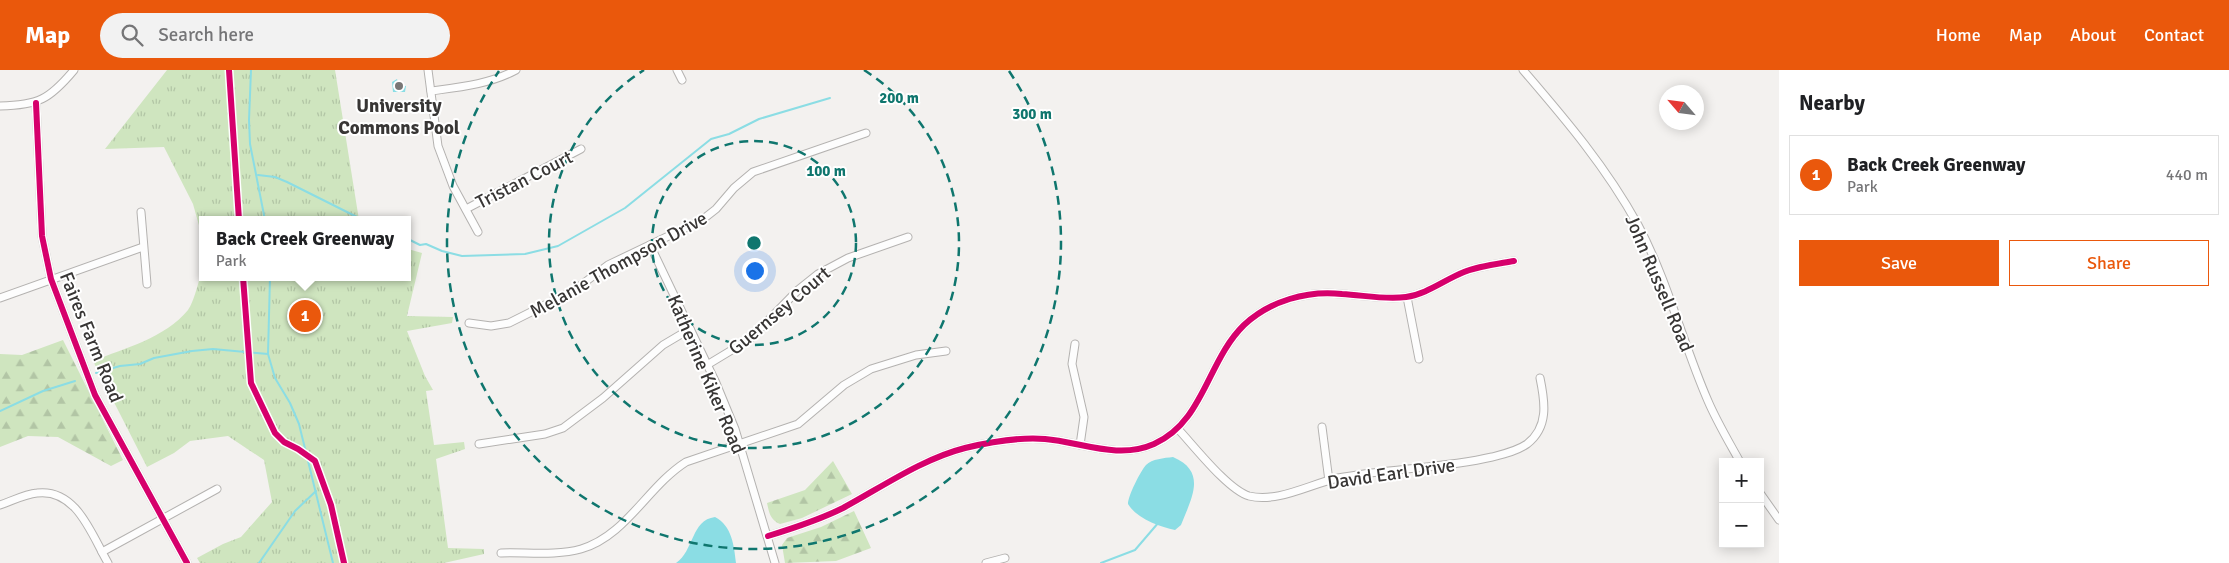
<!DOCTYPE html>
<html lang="en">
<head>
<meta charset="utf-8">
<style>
	:root { --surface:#fff; --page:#f2f2f2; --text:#202124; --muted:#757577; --line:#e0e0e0; --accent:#ea580c }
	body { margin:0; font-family:Signika,sans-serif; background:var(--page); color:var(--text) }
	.controls { position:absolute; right:15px; bottom:15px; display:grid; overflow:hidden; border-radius:0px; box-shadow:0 2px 12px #0003 }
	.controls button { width:45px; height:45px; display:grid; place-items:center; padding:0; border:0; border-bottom:1px solid var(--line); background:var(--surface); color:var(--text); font:25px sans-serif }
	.compass { position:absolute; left:1659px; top:15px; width:45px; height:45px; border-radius:50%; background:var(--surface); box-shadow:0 2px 12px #0003; rotate:298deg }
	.you { position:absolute; left:754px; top:200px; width:18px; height:18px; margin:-12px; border:4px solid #fff; border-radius:50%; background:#1a73e8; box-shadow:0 0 0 8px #1a73e833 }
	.badge { display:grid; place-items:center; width:32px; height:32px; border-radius:50%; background:var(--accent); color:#fff; font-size:16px; font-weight:700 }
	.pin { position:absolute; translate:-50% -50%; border:2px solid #fff; box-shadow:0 1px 5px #0006 }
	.popup { position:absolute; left:199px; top:146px; width:212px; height:65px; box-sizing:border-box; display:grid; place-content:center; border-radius:0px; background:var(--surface); filter:drop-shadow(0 1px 4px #0005); font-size:16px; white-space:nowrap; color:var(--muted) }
	.popup b { font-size:19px; color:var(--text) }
	.popup::after { content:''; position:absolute; left:50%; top:100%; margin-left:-10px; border:10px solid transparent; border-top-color:var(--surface) }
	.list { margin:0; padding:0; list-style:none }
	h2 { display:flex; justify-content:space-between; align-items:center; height:65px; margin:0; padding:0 20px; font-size:21px }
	h2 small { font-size:16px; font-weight:400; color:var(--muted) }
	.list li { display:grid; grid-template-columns:32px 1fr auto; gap:15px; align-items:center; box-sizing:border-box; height:80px; margin:0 10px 10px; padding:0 10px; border:1px solid var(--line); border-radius:0px }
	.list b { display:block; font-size:19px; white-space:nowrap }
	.list p { margin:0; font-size:16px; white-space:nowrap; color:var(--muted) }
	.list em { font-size:16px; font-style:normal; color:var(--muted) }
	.actions { display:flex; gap:10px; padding:15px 20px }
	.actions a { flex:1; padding:11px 0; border:1px solid var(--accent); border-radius:0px; text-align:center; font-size:18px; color:var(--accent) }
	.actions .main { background:var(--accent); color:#fff }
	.icon { flex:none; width:28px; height:28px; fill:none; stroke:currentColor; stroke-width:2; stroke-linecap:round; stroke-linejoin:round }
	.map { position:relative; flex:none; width:1779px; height:493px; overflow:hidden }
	header { display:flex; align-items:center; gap:30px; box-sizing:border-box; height:70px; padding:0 25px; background:var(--accent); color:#fff }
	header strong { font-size:24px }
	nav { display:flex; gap:28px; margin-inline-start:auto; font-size:18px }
	.search { width:350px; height:45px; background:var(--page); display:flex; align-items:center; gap:12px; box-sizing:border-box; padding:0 18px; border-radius:28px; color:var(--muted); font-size:19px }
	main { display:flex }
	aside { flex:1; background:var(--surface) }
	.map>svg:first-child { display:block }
</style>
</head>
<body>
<header>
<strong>Map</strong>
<div class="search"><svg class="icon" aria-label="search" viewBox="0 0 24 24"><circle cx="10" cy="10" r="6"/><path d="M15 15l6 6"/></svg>Search here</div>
<nav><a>Home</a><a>Map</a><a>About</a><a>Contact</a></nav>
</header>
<main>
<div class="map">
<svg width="1779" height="493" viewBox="0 0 1779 493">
	<defs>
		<pattern id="forest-firs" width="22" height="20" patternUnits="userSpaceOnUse" patternTransform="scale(1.25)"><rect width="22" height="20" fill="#cfe5bf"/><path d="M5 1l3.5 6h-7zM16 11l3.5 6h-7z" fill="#b2c5a5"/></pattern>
		<pattern id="park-tufts" width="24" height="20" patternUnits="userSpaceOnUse" patternTransform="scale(1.25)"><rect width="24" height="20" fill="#cfe5bf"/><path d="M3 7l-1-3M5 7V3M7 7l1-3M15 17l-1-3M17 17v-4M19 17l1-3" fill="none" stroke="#b2c5a5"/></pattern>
	</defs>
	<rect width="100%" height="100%" fill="#f3f1ef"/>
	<g fill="url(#forest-firs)">
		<path d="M 63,270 L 123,390 L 111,396 L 58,367 L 28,366 L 0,377 L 0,284 L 22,285 Z"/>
		<path d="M 833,391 L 852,424 L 802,448 L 780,454 C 770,450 769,442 767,433 L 805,420 Z"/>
		<path d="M 854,441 L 871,478 L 836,491 L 785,493 L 782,475 L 787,468 L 821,457 Z"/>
	</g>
	<g fill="url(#park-tufts)">
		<path d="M 167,0 L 335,0 L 359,150 L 202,150 L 202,166 L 193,134 L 164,77 L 105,79 Z"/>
		<path d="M 408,179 L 422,183 L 407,246 L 453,247 L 452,253 L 407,261 L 425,306 L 433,320 L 426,321 L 434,375 L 464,372 L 465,379 L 436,389 L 448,478 L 484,479 L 484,484 L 444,493 L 200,493 L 197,488 L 223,474 L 241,467 L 272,432 L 264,390 L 228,366 L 190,371 L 174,383 L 147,397 L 93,291 C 125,278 165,268 188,240 C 194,232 199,210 202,200 L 202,207 L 408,207 Z"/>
	</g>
	<g fill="#8bdde4">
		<path d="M 397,9 L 399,15 L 406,16 L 405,22 L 393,22 L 392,12 Z"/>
		<path d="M 1173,387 C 1208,402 1191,429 1181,455 L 1175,460 C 1160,457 1136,448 1128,434 C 1128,426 1140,402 1146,395 C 1152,389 1164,388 1173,387 Z"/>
		<path d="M 715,447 C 732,456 734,475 736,493 L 676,493 C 694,481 691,450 715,447 Z"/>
	</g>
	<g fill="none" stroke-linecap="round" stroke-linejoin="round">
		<g stroke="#8bdde4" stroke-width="2">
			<path d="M 251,0 L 249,50 L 250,74 L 265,150"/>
			<path d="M 258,105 L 275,107 L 287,112 L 363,150"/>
			<path d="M 408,169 L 420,175 L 426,174 L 442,181 L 462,186 L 525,184 L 558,176 L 625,138 L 711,69 L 729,64 L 759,49 L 830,28"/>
			<path d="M 270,207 L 268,284 L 275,308 L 290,333 L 299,354 L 333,493"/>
			<path d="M 96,303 L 120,296 L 140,294 L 154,288 L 192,281 L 213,279 L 268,284"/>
			<path d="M 0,341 L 43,321 L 75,311"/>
			<path d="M 259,493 L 295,441 L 316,421"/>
			<path d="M 1101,493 L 1135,480 L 1159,452"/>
		</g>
		<defs>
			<g id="minor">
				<path d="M 428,0 L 438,76 L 453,116 L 478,162"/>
				<path d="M 677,0 L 682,10"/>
				<path d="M 1523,0 C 1566,50 1606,97 1638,155 C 1668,211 1683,274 1708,331 C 1717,352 1729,372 1740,392"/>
				<path d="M 431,21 C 461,17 490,14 516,0"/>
				<path d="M 36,33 L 42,166 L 51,209 L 95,325 L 187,493"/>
				<path d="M 0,36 C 38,35 49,30 74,0"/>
				<path d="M 466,139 L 581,79"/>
				<path d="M 141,142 L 147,214"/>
				<path d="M 650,175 L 716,313 L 735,359 L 775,493"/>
				<path d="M 1407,227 L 1419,289"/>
				<path d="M 0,228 L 143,177"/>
				<path d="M 469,253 L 491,256 L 509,253 L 573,221 L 608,195 L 702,150 L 716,139 L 734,118 L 753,102 L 866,63"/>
				<path d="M 1075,274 L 1072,294 L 1084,347 L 1080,375"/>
				<path d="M 707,295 L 750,269 L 798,220 L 818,204 L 848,188 L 908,167"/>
				<path d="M 1322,357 L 1329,411"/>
				<path d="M 1178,359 C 1194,376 1228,420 1249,426 C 1278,433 1310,414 1338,408 C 1389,398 1441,399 1492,387 C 1504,384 1517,381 1527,374 C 1549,357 1545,332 1540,308"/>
				<path d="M 479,374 L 545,364 L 563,358 L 603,328 L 663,275 L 690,259"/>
				<path d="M 1760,423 L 1779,450"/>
				<path d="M 0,435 C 12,431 25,424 37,423 C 77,418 92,466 108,493"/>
				<path d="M 768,466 C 794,458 819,450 843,438 C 882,417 922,389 965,378 C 990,372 1020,367 1045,369 C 1081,372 1118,390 1154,374 C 1204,352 1207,291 1244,255 C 1270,231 1307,220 1342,224 C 1363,225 1385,230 1406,227 C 1427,224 1444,210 1464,202 C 1479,196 1497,194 1514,191"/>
				<path d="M 102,482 L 217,419"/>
				<path d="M 501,483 C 526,482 556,486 581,479 C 626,466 648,416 686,392 L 798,354 L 844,315 L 871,299 L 916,285 L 946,281"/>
				<path d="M 986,493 L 1005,488"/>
			</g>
		</defs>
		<use href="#minor" stroke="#b4b2b0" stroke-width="9"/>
		<use href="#minor" stroke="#fdfdfd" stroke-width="7"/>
		<defs>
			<g id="cycleway">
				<path d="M 229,0 L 239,150"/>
				<path d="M 36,33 L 42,166 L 51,209 L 95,325 L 187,493"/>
				<path d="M 243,207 L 251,313 L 275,363 L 284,372 L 298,379 L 315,391 L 331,435 L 344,493"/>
				<path d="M 768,466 C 794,458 819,450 843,438 C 882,417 922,389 965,378 C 990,372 1020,367 1045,369 C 1081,372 1118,390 1154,374 C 1204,352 1207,291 1244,255 C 1270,231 1307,220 1342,224 C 1363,225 1385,230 1406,227 C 1427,224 1444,210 1464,202 C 1479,196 1497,194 1514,191"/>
			</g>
		</defs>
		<use href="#cycleway" stroke="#fff" stroke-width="9"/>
		<use href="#cycleway" stroke="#d6006c" stroke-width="6"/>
	</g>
	<g fill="none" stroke="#0f766e" stroke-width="2.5" stroke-dasharray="9 6">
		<circle cx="754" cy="173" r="102"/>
		<path d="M864 0A205 205 0 1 1 644 0"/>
		<path d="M1009 1A307 307 0 1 1 499 1"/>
	</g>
	<circle fill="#797776" stroke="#fff" stroke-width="2" cx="399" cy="16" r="5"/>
	<g text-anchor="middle" stroke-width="4" stroke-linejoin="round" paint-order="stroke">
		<g font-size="19" font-weight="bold" fill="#383635" stroke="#fff">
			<text x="399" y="42">University<tspan x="399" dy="22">Commons Pool</tspan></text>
		</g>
		<g font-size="19" fill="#383635" stroke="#fff">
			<text transform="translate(524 109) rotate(-27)" y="7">Tristan Court</text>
			<text transform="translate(618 194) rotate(-29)" y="7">Melanie Thompson Drive</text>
			<text transform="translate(1660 213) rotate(67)" y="7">John Russell Road</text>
			<text transform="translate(779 240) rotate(-40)" y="7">Guernsey Court</text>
			<text transform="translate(92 267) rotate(68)" y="7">Faires Farm Road</text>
			<text transform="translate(707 304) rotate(67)" y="7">Katherine Kiker Road</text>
			<text transform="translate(1391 403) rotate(-8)" y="7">David Earl Drive</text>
		</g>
	</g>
	<circle cx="754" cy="173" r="8" fill="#0f766e" stroke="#fff" stroke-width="2.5"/>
	<g font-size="15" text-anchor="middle" font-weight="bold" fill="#0f766e" stroke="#fff" stroke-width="4" stroke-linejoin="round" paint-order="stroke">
		<text x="899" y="33">200 m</text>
		<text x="1032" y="49">300 m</text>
		<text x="826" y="106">100 m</text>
	</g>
</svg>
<div class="controls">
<button>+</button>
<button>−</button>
</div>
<svg class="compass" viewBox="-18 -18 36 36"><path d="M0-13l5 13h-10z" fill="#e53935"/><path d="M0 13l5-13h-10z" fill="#757577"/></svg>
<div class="you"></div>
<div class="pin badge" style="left:305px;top:246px">1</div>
<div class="popup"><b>Back Creek Greenway</b>Park</div>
</div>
<aside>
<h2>Nearby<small></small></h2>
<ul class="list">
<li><span class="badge">1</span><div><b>Back Creek Greenway</b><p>Park</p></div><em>440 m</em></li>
</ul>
<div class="actions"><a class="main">Save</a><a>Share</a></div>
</aside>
</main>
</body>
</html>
